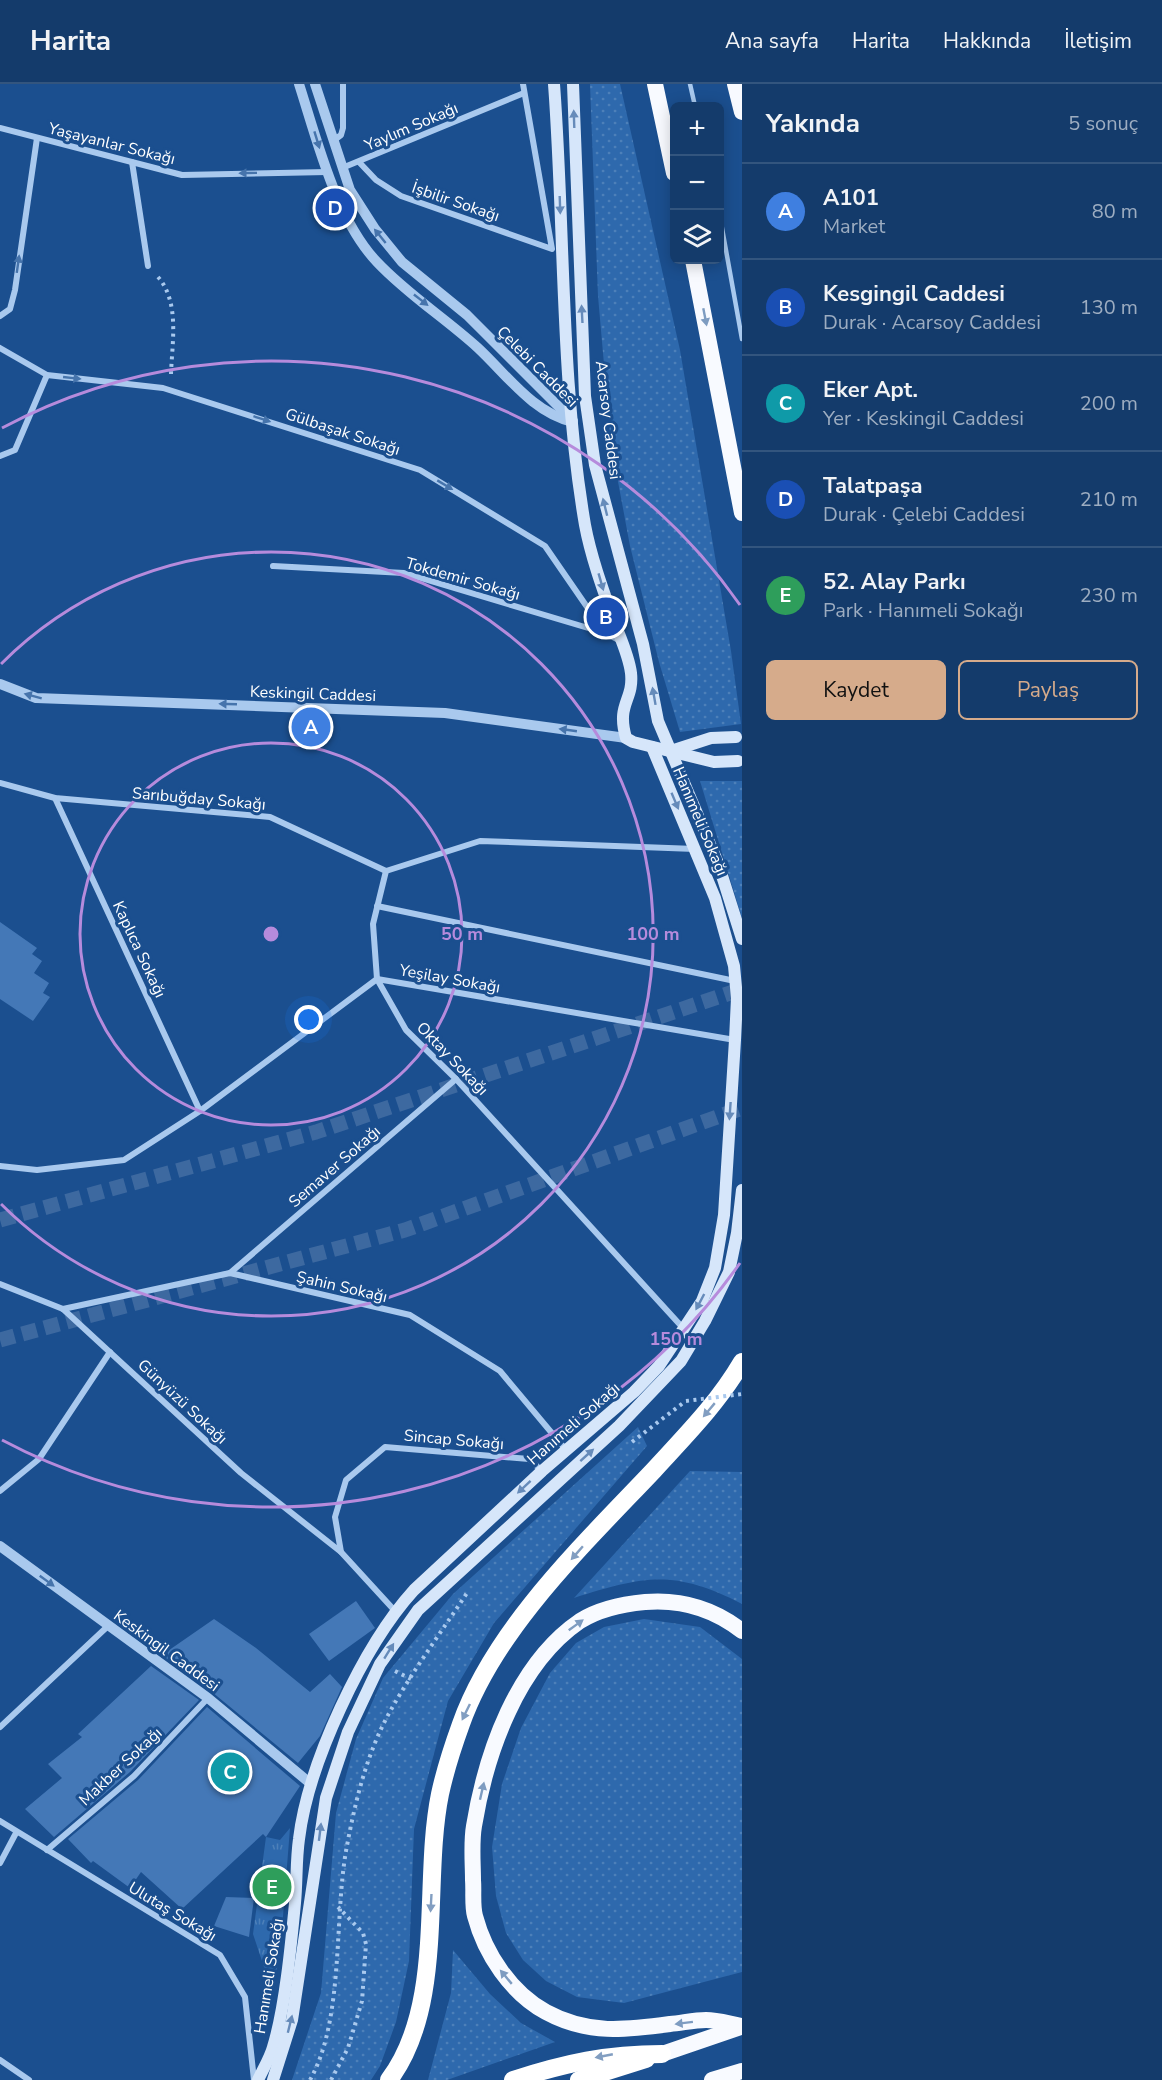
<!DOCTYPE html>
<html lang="tr">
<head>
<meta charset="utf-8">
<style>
	:root { --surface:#143b6b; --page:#214673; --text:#f1f3f6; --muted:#9dadc1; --line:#33557e; --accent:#d6ab8b }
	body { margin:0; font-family:"Nunito Sans",sans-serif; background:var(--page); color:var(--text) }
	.controls { position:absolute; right:18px; top:18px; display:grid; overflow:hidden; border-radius:9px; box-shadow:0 3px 15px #0003 }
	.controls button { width:54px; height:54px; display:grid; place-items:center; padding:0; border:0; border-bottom:2px solid var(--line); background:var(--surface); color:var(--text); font:30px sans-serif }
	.you { position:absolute; left:309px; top:936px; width:21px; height:21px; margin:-15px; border:4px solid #fff; border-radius:50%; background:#1a73e8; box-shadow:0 0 0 9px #1a73e833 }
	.badge { display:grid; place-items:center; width:39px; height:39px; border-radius:50%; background:var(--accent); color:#fff; font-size:20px; font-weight:700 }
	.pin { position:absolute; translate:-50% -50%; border:3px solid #fff; box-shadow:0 2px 6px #0006 }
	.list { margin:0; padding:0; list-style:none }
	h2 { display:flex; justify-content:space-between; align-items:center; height:78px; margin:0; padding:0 24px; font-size:26px }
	h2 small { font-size:20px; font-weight:400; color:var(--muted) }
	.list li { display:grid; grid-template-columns:39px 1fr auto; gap:18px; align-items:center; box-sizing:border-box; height:96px; padding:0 24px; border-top:2px solid var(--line) }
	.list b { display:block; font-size:22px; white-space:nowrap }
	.list p { margin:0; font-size:20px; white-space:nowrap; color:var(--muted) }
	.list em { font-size:20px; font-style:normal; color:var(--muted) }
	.actions { display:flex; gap:12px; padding:18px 24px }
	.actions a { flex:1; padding:14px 0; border:2px solid var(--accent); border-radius:9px; text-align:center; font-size:21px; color:var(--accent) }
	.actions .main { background:var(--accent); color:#111 }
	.icon { flex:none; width:33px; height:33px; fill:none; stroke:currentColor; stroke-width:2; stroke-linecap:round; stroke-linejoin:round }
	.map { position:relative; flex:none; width:742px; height:1996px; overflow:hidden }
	header { display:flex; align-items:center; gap:36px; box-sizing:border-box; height:84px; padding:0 30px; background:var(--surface); border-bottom:2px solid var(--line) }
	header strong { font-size:28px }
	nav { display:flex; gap:33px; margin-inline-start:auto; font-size:21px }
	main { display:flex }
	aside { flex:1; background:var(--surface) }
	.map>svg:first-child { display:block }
</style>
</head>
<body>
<header>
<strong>Harita</strong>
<nav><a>Ana sayfa</a><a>Harita</a><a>Hakkında</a><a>İletişim</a></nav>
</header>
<main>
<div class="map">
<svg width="742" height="1996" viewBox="0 0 742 1996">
	<defs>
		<pattern id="grass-dots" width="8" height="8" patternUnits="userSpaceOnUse" patternTransform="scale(1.5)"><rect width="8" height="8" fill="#2e69ad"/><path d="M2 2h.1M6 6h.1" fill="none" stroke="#4d80b9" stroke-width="1.8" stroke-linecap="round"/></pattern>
		<pattern id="park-tufts" width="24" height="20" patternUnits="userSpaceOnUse" patternTransform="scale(1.5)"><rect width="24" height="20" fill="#2e69ad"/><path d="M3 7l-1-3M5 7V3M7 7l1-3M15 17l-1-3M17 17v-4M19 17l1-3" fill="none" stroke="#4d80b9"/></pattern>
	</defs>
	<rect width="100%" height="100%" fill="#1b4f8f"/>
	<g fill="url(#grass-dots)">
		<path d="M 590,0 L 620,0 L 680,266 L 731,567 L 741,640 L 680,648 L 659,578 L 630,462 L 611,360 L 598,212 Z"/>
		<path d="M 700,697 L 742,697 L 742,834 Z"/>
		<path d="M 638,1343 L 647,1362 L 494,1539 L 448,1617 L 414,1745 L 409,1877 L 396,1938 L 380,1982 L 371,1996 L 292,1996 L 321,1909 L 336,1729 L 356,1655 L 383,1594 L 453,1510 Z"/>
		<path d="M 690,1387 L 742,1388 L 742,1520 C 674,1485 644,1492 574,1514 Z"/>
		<path d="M 644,1535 L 700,1543 L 742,1575 L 742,1888 L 624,1919 L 577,1913 L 546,1897 L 523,1876 L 506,1849 L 496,1812 L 492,1763 L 502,1700 L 521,1644 L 550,1589 L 576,1559 L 604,1543 Z"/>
		<path d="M 453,1866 L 490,1910 L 521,1939 L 555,1958 L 447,1996 L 428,1996 L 451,1909 Z"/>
	</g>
	<path fill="url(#park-tufts)" d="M 290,1744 L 280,1870 L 272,1907 L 253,1850 L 266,1753 L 280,1756 Z"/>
	<g fill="#4478b7">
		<path d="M 0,838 L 37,864 L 32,870 L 42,877 L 34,889 L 49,899 L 43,909 L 50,913 L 33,937 L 0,915 Z"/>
		<path d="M 356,1517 L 375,1544 L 329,1577 L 309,1550 Z"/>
		<path d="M 214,1535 L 256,1564 L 310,1608 L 330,1590 L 342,1603 L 320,1652 L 298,1679 L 212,1608 L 162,1571 Z"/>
		<path d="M 151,1582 L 199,1616 L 130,1688 L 54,1753 L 25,1725 L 62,1694 L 48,1680 L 82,1653 L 78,1650 Z"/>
		<path d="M 207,1623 L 300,1702 L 266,1753 L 263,1750 L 182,1825 L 141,1788 L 130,1804 L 93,1777 L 91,1779 L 68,1755 L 138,1696 Z"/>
		<path d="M 226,1813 L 254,1814 L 249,1853 L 214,1842 Z"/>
	</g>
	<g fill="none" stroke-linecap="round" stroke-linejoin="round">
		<g stroke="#3d69a0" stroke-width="15" stroke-dasharray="15 8" stroke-linecap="butt">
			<path d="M 0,1136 L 316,1048 L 742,905"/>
			<path d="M 0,1256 L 405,1146 L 742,1024"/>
		</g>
		<g stroke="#a9c9ee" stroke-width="4" stroke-dasharray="3 4.5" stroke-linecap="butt">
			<path d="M 158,193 C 180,218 172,259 171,290"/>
			<path d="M 632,1358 L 683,1319"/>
			<path d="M 395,1587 L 411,1595"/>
			<path d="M 310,1996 C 344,1936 334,1836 346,1767 C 355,1718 367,1667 392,1624 C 414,1585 442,1547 467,1509"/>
			<path d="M 331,1996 L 348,1964 L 362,1917 L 366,1860 L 363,1849 L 338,1823"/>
		</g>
		<g stroke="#a9c9ee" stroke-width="4.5">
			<path d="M 690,0 L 695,22"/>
			<path d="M 720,133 L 742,255"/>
		</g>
		<g stroke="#a9c9ee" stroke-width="6">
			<path d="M 0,44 L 182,91 L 327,88"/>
			<path d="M 333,57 L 341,51 L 343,44 L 343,0"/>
			<path d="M 132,78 L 148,182"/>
			<path d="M 359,78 L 376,96 L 401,112 L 552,165 L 523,0"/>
			<path d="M 342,84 L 524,9"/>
			<path d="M 0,232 L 10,225 L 15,206 L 37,54"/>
			<path d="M 0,264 L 47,291 L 163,304 L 420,386 L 545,462 L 605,549 L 621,557"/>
			<path d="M 0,372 L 15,366 L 47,291"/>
			<path d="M 273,482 L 404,489 L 605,549"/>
			<path d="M 0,699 L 55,714 L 270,733 L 386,787"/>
			<path d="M 55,714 L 200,1027"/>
			<path d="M 377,822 L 735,897"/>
			<path d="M 0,1082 L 37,1086 L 124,1076 L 200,1027 L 377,895 L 735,956"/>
			<path d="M 230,1189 L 456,995"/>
			<path d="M 0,1200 L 63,1225 L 241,1389 L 341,1468"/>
			<path d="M 63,1225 L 230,1189 L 410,1231 L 500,1287 L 566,1366"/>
			<path d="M 683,1244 L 456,995 L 406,946 L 377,895 L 373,840 L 386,787 L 480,757 L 695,765"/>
			<path d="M 0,1407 L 39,1375 L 110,1268"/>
			<path d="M 395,1527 L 341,1468 L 335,1433 L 346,1396 L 385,1363 L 529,1375 L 542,1387"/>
			<path d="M 0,1643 L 108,1542"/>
			<path d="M 0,1737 L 220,1871 L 245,1913 L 254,1996"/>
			<path d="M 47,1766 L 134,1692 L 208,1614"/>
			<path d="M 0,1779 L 16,1749"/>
			<path d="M 0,1976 L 29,1996"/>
		</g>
		<g stroke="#a9c9ee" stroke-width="10">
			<path d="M 299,0 C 317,56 336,135 377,178 C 407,210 445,234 478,264 C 507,291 533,329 573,338"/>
			<path d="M 315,0 L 350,106 L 375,145 L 402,178 L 467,231 L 573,337"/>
			<path d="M 0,600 L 36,614 L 445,629 L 626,654"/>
			<path d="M 0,1462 L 208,1614 L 311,1700"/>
		</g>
		<g stroke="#d6e6fa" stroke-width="12">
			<path d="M 554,0 C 565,147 560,295 585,441 C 591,473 603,506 614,537 C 620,553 629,572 631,589 C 634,617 616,619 626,654 L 633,658 L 714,678 L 738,677"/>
			<path d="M 573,0 L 585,312 L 595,381 L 643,560 L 658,637 L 718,779 L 742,855"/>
			<path d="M 674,666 L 711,654 L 736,653"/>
			<path d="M 258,1996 C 263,1985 270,1974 273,1963 C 285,1924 291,1861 295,1819 C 297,1798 296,1776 299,1755 C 308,1680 363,1562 414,1506 L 542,1387 L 634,1308 L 659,1282 L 702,1217 L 715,1184 L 724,1131 L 735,956 L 737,914 L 734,882 L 715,814 L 652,663"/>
			<path d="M 273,1996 L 292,1936 L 326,1714 L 348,1648 L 380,1580 L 418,1526 L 619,1342 L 681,1277 L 705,1237 L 729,1188 L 737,1149 L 742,1106"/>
		</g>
		<g stroke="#f8faff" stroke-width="16">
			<path d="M 655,0 L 674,89"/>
			<path d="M 735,0 L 742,28"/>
			<path d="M 693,176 L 742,429"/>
			<path d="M 742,1547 C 714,1525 681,1515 645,1518 C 624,1520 599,1525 580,1537 C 517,1580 486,1669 474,1742 C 471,1759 473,1779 473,1796 C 474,1807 472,1821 475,1832 C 485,1870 511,1909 546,1928 C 588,1951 626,1946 670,1940 C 682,1939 694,1936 706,1936 C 718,1936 730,1940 742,1942"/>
			<path d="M 662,1970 L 741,1943"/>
			<path d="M 712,1996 L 742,1987"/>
		</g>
		<g stroke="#fff" stroke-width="18">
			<path d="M 389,1996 C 446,1920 422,1798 440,1710 C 445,1687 453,1662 461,1640 C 495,1544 585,1459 654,1386 C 686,1351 718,1319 742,1278"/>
			<path d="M 513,1996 C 566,1979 607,1970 662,1970"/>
			<path d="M 579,1996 L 646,1975"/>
		</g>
		<path stroke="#a9c9ee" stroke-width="4" stroke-dasharray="3 4.5" stroke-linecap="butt" d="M 686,1317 L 742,1310"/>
	</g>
	<defs><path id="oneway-solid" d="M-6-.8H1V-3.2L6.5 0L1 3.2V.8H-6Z" transform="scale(1.5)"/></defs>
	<g fill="#668bba">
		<use href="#oneway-solid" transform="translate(574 35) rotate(-92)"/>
		<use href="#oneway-solid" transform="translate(560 121) rotate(88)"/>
		<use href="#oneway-solid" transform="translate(582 230) rotate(-93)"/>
		<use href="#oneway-solid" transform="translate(605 423) rotate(-104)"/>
		<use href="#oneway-solid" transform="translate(601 498) rotate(74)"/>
		<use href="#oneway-solid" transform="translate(654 612) rotate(-100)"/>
		<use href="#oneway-solid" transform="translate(675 717) rotate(67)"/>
		<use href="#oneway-solid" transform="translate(730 1027) rotate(94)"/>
		<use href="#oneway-solid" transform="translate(700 1218) rotate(118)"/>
		<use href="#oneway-solid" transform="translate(587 1371) rotate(-42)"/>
		<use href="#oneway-solid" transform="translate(524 1403) rotate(137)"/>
		<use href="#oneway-solid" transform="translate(389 1567) rotate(-58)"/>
		<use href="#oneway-solid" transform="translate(320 1748) rotate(-83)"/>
		<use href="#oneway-solid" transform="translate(290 1940) rotate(-76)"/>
	</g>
	<g fill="#4674ac">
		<use href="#oneway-solid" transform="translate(317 56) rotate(73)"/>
		<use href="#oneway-solid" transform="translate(248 89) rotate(179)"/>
		<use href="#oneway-solid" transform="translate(380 152) rotate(-129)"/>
		<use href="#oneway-solid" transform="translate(18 180) rotate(-82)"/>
		<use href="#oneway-solid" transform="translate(421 216) rotate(38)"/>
		<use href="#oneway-solid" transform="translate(72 294) rotate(6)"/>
		<use href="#oneway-solid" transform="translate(262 335) rotate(18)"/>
		<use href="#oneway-solid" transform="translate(445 401) rotate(31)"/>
		<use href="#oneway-solid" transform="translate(33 612) rotate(-165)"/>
		<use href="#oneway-solid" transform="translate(228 620) rotate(-178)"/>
		<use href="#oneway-solid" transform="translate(568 646) rotate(-172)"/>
		<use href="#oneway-solid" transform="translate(47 1497) rotate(36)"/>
	</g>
	<g fill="#7e9cc1">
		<use href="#oneway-solid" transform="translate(705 233) rotate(79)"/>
		<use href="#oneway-solid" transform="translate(576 1541) rotate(-36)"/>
		<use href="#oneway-solid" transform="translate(482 1707) rotate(-77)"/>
		<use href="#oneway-solid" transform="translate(506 1893) rotate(-130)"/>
		<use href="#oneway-solid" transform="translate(684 1939) rotate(173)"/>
	</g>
	<g fill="#829ec1">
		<use href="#oneway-solid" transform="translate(709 1326) rotate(130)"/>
		<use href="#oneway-solid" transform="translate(577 1469) rotate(131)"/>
		<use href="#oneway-solid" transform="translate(466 1628) rotate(116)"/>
		<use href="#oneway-solid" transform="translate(431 1819) rotate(93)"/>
		<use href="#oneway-solid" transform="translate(604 1972) rotate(169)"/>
	</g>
	<g fill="none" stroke="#b68bdc" stroke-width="3">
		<circle cx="271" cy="850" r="191"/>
		<path d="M1 580A382 382 0 1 1 1 1120"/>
		<path d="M740 1179A573 573 0 0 1 2 1356M2 344A573 573 0 0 1 740 521"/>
	</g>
	<g text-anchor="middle" stroke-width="6" stroke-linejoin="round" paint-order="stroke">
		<g font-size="16" fill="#fff" stroke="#1b4f8f">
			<text transform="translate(411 42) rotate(-23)" y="6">Yaylım Sokağı</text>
			<text transform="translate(112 59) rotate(14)" y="6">Yaşayanlar Sokağı</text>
			<text transform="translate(456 117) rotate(19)" y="6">İşbilir Sokağı</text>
			<text transform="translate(538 282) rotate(45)" y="6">Çelebi Caddesi</text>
			<text transform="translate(609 336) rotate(83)" y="6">Acarsoy Caddesi</text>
			<text transform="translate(343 347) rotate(18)" y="6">Gülbaşak Sokağı</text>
			<text transform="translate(463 494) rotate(16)" y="6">Tokdemir Sokağı</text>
			<text transform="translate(313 609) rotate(2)" y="6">Keskingil Caddesi</text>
			<text transform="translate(199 714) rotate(5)" y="6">Sarıbuğday Sokağı</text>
			<text transform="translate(701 737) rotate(67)" y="6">Hanımeli Sokağı</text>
			<text transform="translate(140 865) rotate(65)" y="6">Kaplıca Sokağı</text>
			<text transform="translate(450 894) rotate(10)" y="6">Yeşilay Sokağı</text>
			<text transform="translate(453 974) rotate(46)" y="6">Oktay Sokağı</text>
			<text transform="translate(334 1082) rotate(-41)" y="6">Semaver Sokağı</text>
			<text transform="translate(342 1202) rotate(13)" y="6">Şahin Sokağı</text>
			<text transform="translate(183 1317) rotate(43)" y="6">Günyüzü Sokağı</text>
			<text transform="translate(573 1339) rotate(-41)" y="6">Hanımeli Sokağı</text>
			<text transform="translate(454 1355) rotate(5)" y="6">Sincap Sokağı</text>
			<text transform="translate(167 1566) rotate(36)" y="6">Keskingil Caddesi</text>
			<text transform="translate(120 1682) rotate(-43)" y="6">Makber Sokağı</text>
			<text transform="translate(173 1827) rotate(31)" y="6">Ulutaş Sokağı</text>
			<text transform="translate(268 1892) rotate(-81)" y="6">Hanımeli Sokağı</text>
		</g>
	</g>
	<circle cx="271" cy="850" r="9" fill="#b68bdc" stroke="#1b4f8f" stroke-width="3"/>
	<g font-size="18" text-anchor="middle" font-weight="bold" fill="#b68bdc" stroke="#1b4f8f" stroke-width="6" stroke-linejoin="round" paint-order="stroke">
		<text x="462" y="856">50 m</text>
		<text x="653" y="856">100 m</text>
		<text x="676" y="1261">150 m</text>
	</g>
</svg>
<div class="controls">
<button>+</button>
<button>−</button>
<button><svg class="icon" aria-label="layers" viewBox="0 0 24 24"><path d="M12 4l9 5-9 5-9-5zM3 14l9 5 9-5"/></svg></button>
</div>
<div class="you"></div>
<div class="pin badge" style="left:311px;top:643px;background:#3f7fe0">A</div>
<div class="pin badge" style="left:606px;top:533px;background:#1a4fb4">B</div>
<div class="pin badge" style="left:230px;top:1688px;background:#0f9aa8">C</div>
<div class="pin badge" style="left:335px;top:124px;background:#1a4fb4">D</div>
<div class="pin badge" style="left:272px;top:1803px;background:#2e9e5b">E</div>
</div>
<aside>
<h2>Yakında<small>5 sonuç</small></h2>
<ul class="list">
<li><span class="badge" style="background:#3f7fe0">A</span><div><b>A101</b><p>Market</p></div><em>80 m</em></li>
<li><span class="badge" style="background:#1a4fb4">B</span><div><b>Kesgingil Caddesi</b><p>Durak · Acarsoy Caddesi</p></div><em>130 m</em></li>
<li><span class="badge" style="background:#0f9aa8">C</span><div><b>Eker Apt.</b><p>Yer · Keskingil Caddesi</p></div><em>200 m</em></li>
<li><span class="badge" style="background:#1a4fb4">D</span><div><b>Talatpaşa</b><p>Durak · Çelebi Caddesi</p></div><em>210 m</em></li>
<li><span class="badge" style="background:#2e9e5b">E</span><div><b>52. Alay Parkı</b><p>Park · Hanımeli Sokağı</p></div><em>230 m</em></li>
</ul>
<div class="actions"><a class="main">Kaydet</a><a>Paylaş</a></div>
</aside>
</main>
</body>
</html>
